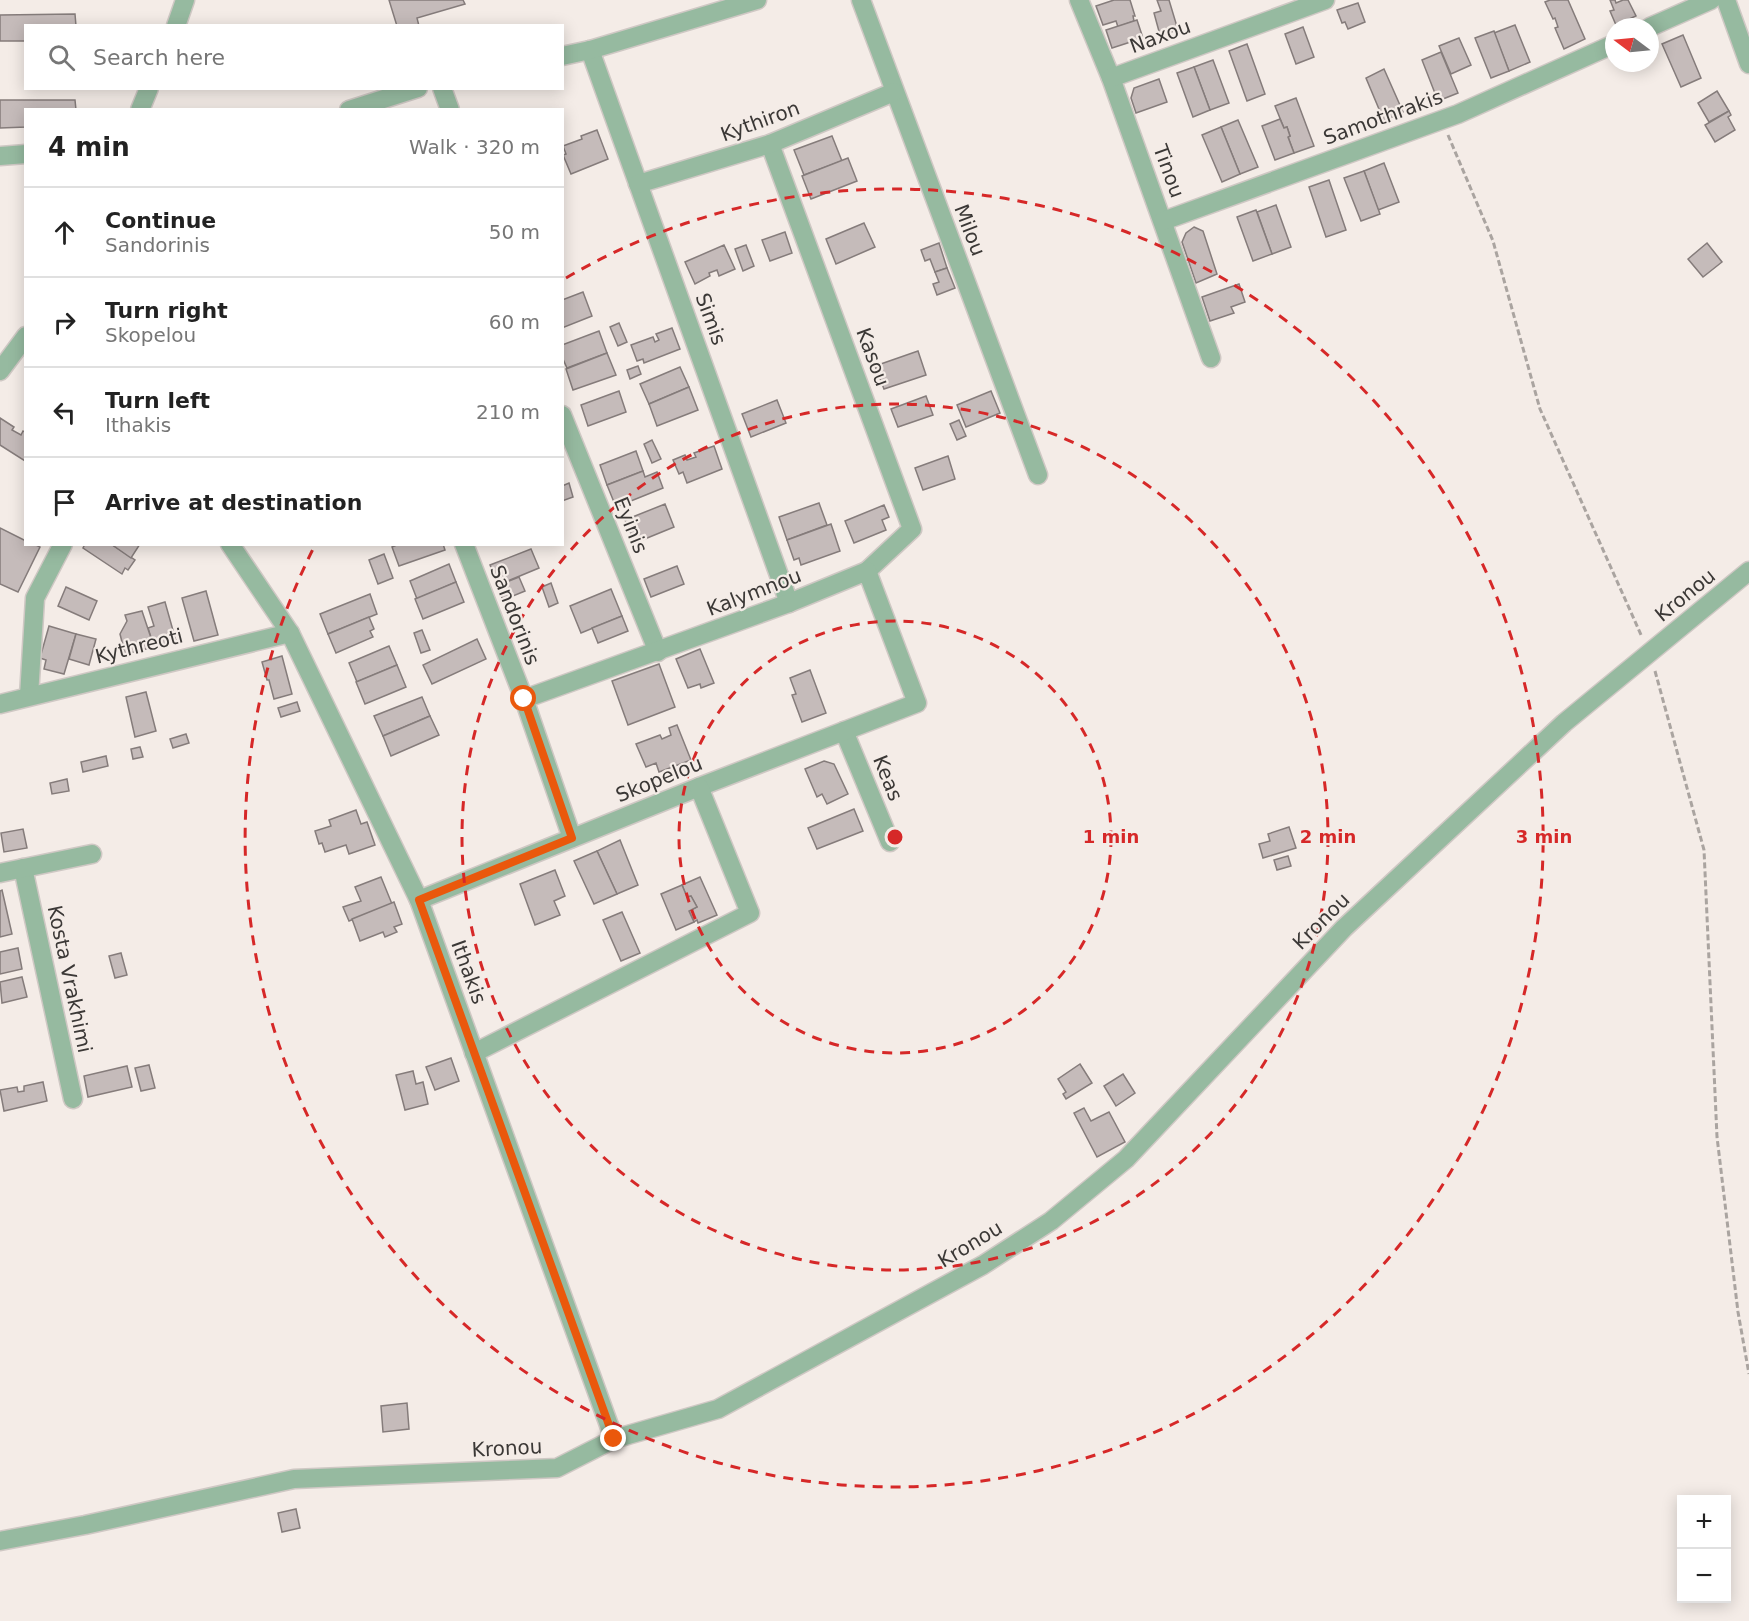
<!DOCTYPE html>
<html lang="en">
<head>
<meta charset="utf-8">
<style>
	:root { --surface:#fff; --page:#f2f2f2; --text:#222; --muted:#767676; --line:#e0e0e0 }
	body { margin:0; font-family:"DejaVu Sans",sans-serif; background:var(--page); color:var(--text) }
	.controls { position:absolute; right:18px; bottom:18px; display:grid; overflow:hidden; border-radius:0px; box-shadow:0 3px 15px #0003 }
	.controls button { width:54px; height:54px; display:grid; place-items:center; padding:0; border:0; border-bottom:2px solid var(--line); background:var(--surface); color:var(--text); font:30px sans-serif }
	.compass { position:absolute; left:1605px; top:18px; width:54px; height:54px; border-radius:50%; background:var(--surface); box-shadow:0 3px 15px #0003; rotate:286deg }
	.stop { position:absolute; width:18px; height:18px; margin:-14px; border:4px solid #ea580c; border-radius:50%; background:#fff }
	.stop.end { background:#ea580c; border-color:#fff; box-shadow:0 2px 6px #0008 }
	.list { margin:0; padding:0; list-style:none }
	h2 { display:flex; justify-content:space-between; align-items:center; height:78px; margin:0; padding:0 24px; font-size:26px }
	h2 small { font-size:20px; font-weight:400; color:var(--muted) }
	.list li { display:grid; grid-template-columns:39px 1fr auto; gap:18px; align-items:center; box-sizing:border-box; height:90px; padding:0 24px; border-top:2px solid var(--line) }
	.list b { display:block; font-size:22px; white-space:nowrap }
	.list p { margin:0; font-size:20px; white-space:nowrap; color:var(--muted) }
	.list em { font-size:20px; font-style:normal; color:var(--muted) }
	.icon { flex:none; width:33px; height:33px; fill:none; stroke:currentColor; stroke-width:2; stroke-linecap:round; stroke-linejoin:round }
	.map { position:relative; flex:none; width:1749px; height:1621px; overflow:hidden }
	.search { position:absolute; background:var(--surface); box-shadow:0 3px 15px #0003; left:24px; top:24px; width:540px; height:66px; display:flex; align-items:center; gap:15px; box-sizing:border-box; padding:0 21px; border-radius:0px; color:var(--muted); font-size:22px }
	.panel { position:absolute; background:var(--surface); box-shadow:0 3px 15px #0003; left:24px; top:108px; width:540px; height:438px; border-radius:0px }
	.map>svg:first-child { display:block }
</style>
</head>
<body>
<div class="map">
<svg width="1749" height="1621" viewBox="0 0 1749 1621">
	<rect width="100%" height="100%" fill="#f4ece7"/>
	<g fill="#c5bbba" stroke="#857c7b" stroke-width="1.5">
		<path d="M 389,0 L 463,0 L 465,4 L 417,18 L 419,26 L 397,26 Z"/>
		<path d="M 1114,0 L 1130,0 L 1135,16 L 1133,16 L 1134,21 L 1118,27 L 1116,21 L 1103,25 L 1096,6 Z"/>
		<path d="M 1157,0 L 1169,0 L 1178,30 L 1160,35 L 1154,13 L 1161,11 Z"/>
		<path d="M 1550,0 L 1568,0 L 1585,39 L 1564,49 L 1555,28 L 1558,27 L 1555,18 L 1553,19 L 1545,2 Z"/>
		<path d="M 1610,0 L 1615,0 L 1616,3 L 1623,0 L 1628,0 L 1636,16 L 1616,25 L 1610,11 L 1614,10 Z"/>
		<path d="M 1358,3 L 1365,22 L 1348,29 L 1345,22 L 1342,23 L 1337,10 Z"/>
		<path d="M 75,14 L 76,26 L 26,26 L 26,41 L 0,41 L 0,15 Z"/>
		<path d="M 1137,20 L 1143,38 L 1112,48 L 1106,30 Z"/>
		<path d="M 1515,25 L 1530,62 L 1509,71 L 1494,33 Z"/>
		<path d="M 1303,27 L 1314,57 L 1296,64 L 1285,34 Z"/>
		<path d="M 1494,31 L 1509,71 L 1491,78 L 1475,38 Z"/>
		<path d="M 1683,35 L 1701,78 L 1681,87 L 1662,44 Z"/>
		<path d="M 1459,38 L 1471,65 L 1451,74 L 1439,46 Z"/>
		<path d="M 1247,44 L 1265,94 L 1247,101 L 1229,51 Z"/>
		<path d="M 1441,52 L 1458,93 L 1438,101 L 1422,60 Z"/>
		<path d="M 1213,60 L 1229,103 L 1210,110 L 1194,67 Z"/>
		<path d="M 1194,67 L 1210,110 L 1193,117 L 1177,73 Z"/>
		<path d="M 1384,69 L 1403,112 L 1384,121 L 1366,78 Z"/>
		<path d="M 1159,79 L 1167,102 L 1136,113 L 1131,98 L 1134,88 Z"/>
		<path d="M 1717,91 L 1729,111 L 1709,122 L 1698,103 Z"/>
		<path d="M 1296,98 L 1314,146 L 1294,153 L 1288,137 L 1290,136 L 1287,127 L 1284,128 L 1275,106 Z"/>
		<path d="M 0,100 L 75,100 L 76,110 L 26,110 L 26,127 L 0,128 Z"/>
		<path d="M 1729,111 L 1731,115 L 1728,117 L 1735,130 L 1715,142 L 1705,125 Z"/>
		<path d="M 1280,119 L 1284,128 L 1287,127 L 1290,136 L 1288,137 L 1294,153 L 1275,160 L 1262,126 Z"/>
		<path d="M 1238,120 L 1258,167 L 1240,174 L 1221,127 Z"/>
		<path d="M 1221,127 L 1240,174 L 1222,182 L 1202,135 Z"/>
		<path d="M 597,130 L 608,159 L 571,174 L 563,155 L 566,154 L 563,146 L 582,139 L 581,136 Z"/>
		<path d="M 832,136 L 842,161 L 804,175 L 794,150 Z"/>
		<path d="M 848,158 L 857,181 L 811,199 L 802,176 Z"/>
		<path d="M 1384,163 L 1399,202 L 1378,210 L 1364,171 Z"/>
		<path d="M 1364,171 L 1380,214 L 1361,221 L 1344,178 Z"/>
		<path d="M 1329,180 L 1346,230 L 1326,237 L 1309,187 Z"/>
		<path d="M 1276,205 L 1291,247 L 1272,254 L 1257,212 Z"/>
		<path d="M 1256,210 L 1272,254 L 1253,261 L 1237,217 Z"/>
		<path d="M 864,223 L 875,247 L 836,264 L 826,239 Z"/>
		<path d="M 1194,227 L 1203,231 L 1217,274 L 1196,283 L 1182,242 L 1186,233 Z"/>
		<path d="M 785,232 L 792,253 L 770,261 L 762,240 Z"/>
		<path d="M 939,243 L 947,268 L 935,272 L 930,259 L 925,261 L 921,250 Z"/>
		<path d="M 1707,243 L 1722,262 L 1703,277 L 1688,259 Z"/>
		<path d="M 724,245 L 735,269 L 719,276 L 717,270 L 709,273 L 710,276 L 695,284 L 685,262 Z"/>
		<path d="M 746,245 L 754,266 L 743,271 L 735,249 Z"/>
		<path d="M 947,268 L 955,288 L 937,295 L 933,284 L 939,282 L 935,272 Z"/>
		<path d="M 1239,284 L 1245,302 L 1231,307 L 1234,313 L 1210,321 L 1202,297 Z"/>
		<path d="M 583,292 L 592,316 L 562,328 L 562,300 Z"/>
		<path d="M 619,323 L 627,342 L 618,346 L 610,327 Z"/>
		<path d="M 672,328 L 680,349 L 644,363 L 643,359 L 637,361 L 631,345 L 653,337 L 655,342 L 659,340 L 656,334 Z"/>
		<path d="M 599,331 L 607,353 L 567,368 L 562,357 L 562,345 Z"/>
		<path d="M 918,351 L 926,375 L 884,389 L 875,366 Z"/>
		<path d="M 607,353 L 616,375 L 573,390 L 566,369 Z"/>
		<path d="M 638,366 L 641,374 L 630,379 L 627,370 Z"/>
		<path d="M 680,367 L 689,387 L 649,404 L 640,384 Z"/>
		<path d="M 689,387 L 698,410 L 657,426 L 649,404 Z"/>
		<path d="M 619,391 L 626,412 L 588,426 L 581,405 Z"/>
		<path d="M 991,391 L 1000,413 L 966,427 L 957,405 Z"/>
		<path d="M 926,396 L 933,415 L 898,427 L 891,409 Z"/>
		<path d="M 777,400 L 786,423 L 751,437 L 742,414 Z"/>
		<path d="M 0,418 L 14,427 L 12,430 L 21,435 L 23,431 L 26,433 L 25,461 L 0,445 Z"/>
		<path d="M 959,420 L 966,436 L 957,440 L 950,424 Z"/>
		<path d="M 652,440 L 661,459 L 652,463 L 644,444 Z"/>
		<path d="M 714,446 L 722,469 L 687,483 L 683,472 L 679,474 L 673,460 L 685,455 L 687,460 L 696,457 L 694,453 Z"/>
		<path d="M 636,451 L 643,471 L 607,485 L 600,465 Z"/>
		<path d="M 948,456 L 955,479 L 923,490 L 915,468 Z"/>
		<path d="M 643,471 L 645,477 L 657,472 L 663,488 L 616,507 L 607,485 Z"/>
		<path d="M 569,483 L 573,497 L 562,501 L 562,486 Z"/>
		<path d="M 819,503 L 827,525 L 787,540 L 779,517 Z"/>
		<path d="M 665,504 L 674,527 L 635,543 L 625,520 Z"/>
		<path d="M 884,505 L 889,517 L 882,520 L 886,530 L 854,543 L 845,521 Z"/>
		<path d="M 831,524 L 840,551 L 801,565 L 799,558 L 794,560 L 787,540 Z"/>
		<path d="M 0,528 L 26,541 L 26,544 L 34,544 L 40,547 L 18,592 L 0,584 Z"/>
		<path d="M 85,544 L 111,544 L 135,560 L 128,570 L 125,568 L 122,574 L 83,548 Z"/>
		<path d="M 111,544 L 140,544 L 131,558 Z"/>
		<path d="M 399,544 L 443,544 L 445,550 L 399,566 L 392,547 Z"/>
		<path d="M 531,549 L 539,568 L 498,585 L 490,565 Z"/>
		<path d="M 384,554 L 393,578 L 378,584 L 369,560 Z"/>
		<path d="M 449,564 L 456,582 L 417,599 L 410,581 Z"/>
		<path d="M 677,566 L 684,584 L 651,597 L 644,579 Z"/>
		<path d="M 519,577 L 525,591 L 503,600 L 497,586 Z"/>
		<path d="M 456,582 L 464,602 L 423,619 L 415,599 Z"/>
		<path d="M 551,583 L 558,603 L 549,607 L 542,587 Z"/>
		<path d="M 66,587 L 97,601 L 89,620 L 58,606 Z"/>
		<path d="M 611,589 L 622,616 L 581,633 L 570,606 Z"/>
		<path d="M 206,591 L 218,635 L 194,641 L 182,598 Z"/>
		<path d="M 370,594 L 377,614 L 328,634 L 320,614 Z"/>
		<path d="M 165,602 L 176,641 L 154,647 L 148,628 L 154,626 L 148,607 Z"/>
		<path d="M 142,611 L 154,647 L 125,654 L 120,634 L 127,621 L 125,615 Z"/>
		<path d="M 622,616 L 628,631 L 598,643 L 592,628 Z"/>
		<path d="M 369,617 L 374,629 L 370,631 L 373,637 L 336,653 L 328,634 Z"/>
		<path d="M 49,626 L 76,634 L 64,674 L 44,669 L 46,660 L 40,658 Z"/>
		<path d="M 422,630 L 430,650 L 421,653 L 414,633 Z"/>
		<path d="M 76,634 L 96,639 L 89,665 L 69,659 Z"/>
		<path d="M 477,639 L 486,659 L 432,684 L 423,665 Z"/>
		<path d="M 389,646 L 397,665 L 357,682 L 349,663 Z"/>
		<path d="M 700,649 L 714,683 L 701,688 L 700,684 L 688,688 L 676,659 Z"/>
		<path d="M 282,656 L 292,694 L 274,699 L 269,680 L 267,680 L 262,662 Z"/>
		<path d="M 659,664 L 675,707 L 628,725 L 612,681 Z"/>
		<path d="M 397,665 L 406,687 L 365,704 L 356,682 Z"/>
		<path d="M 810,670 L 826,713 L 802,722 L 792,695 L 796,694 L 790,678 Z"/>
		<path d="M 146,692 L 156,731 L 135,737 L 126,697 Z"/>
		<path d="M 422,697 L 430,716 L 383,736 L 374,716 Z"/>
		<path d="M 297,702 L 300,711 L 281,717 L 278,708 Z"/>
		<path d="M 430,716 L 439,735 L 391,756 L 383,736 Z"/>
		<path d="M 677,725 L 691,760 L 659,772 L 656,763 L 646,767 L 636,744 L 660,735 L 662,739 L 671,735 L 669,728 Z"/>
		<path d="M 186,734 L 189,743 L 173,748 L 170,739 Z"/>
		<path d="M 140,747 L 143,757 L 133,759 L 131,749 Z"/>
		<path d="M 106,756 L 108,766 L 83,772 L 81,762 Z"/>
		<path d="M 824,761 L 834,764 L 848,794 L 827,804 L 822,794 L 817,797 L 805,769 Z"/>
		<path d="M 67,779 L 69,791 L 52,794 L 50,783 Z"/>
		<path d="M 854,809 L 863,831 L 817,849 L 808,828 Z"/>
		<path d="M 356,810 L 361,824 L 367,822 L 375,845 L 349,854 L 346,845 L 325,852 L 322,843 L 319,844 L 315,831 L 331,826 L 329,820 Z"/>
		<path d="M 1289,827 L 1296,848 L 1263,858 L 1259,844 L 1270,841 L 1268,834 Z"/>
		<path d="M 23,829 L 27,848 L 4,852 L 1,833 Z"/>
		<path d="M 620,840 L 638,885 L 617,894 L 597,851 Z"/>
		<path d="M 597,851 L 617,894 L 594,904 L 574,861 Z"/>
		<path d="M 1288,856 L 1291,866 L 1277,870 L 1274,860 Z"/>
		<path d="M 555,870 L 565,896 L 554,901 L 560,915 L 535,925 L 520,884 Z"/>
		<path d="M 381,877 L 392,904 L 349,921 L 343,907 L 361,901 L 355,887 Z"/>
		<path d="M 700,877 L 717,915 L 698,923 L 697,920 L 694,922 L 689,911 L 697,907 L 691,896 L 687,897 L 682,885 Z"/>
		<path d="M 682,885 L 687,897 L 691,896 L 697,907 L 689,911 L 694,922 L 676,930 L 661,894 Z"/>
		<path d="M 2,890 L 12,934 L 0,937 L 0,891 Z"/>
		<path d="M 394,902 L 402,924 L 394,927 L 397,932 L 385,937 L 383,932 L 360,941 L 352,919 Z"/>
		<path d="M 622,912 L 640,953 L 621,961 L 603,920 Z"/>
		<path d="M 18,948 L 22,969 L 0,974 L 0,952 Z"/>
		<path d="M 121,953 L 127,975 L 115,978 L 109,956 Z"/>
		<path d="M 22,977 L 27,997 L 2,1003 L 0,982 Z"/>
		<path d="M 451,1058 L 459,1081 L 435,1090 L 426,1067 Z"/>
		<path d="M 1080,1064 L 1092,1083 L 1066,1099 L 1063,1094 L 1066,1092 L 1058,1079 Z"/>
		<path d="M 149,1065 L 155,1088 L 141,1091 L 135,1068 Z"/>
		<path d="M 127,1066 L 132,1087 L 88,1097 L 84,1076 Z"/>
		<path d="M 413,1071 L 416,1084 L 423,1082 L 428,1104 L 405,1110 L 396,1075 Z"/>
		<path d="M 1123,1074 L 1135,1093 L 1116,1106 L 1104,1086 Z"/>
		<path d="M 43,1082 L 47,1101 L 4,1111 L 0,1090 L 17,1087 L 18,1092 L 24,1091 L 24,1086 Z"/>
		<path d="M 1084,1108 L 1091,1121 L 1109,1112 L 1125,1142 L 1097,1157 L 1074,1113 Z"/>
		<path d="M 407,1403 L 409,1429 L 383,1432 L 381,1406 Z"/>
		<path d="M 296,1509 L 300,1528 L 282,1532 L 278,1513 Z"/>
	</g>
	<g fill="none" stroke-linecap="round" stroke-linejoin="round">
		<defs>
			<g id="minor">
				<path d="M 861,0 L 1038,475"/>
				<path d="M 1079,0 L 1111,78 L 1211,358"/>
				<path d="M 1726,0 L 1749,64"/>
				<path d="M 176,26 L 185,0"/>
				<path d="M 1650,27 L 1711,0"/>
				<path d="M 590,50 L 789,603"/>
				<path d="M 562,56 L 590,50 L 757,0"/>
				<path d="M 1111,78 L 1325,0"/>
				<path d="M 442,88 L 450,110"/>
				<path d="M 140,110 L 149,88"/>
				<path d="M 349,110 L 418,88"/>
				<path d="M 770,144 L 912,529 L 867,571"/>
				<path d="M 0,156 L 26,154"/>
				<path d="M 638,184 L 770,144 L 894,92"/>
				<path d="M 1163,221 L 1458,114 L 1614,44"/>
				<path d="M 0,371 L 26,336"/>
				<path d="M 562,415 L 658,652"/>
				<path d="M 230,544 L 290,633 L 419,900 L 614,1439"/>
				<path d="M 464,544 L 524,699 L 572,838"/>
				<path d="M 29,696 L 35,598 L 63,544"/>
				<path d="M 0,704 L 290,633"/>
				<path d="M 844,731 L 890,842"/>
				<path d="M 23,868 L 73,1099"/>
				<path d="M 0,873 L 92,854"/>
				<path d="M 419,900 L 699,787 L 917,703 L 867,571 L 789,603 L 524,699"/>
				<path d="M 474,1053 L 750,913 L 699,787"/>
				<path d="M 0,1541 L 85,1525 L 294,1479 L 557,1468 L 614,1439 L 718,1409 L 983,1265 L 1051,1221 L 1126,1159 L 1344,928 L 1564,723 L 1749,571"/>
			</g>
		</defs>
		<use href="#minor" stroke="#cfc8c4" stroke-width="21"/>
		<g stroke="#aaa4a0" stroke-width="3" stroke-dasharray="6 3" stroke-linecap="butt">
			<path d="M 1448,135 L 1493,241 L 1540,409 L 1642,637"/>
			<path d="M 1655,671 L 1704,850 L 1717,1137 L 1738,1312 L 1749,1374"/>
		</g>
		<use href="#minor" stroke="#96baa0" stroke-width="18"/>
	</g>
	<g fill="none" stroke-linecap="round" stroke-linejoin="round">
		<path stroke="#ea580c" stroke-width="8" d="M 524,699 L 572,838 L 419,900 L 614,1439"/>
	</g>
	<g fill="none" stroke="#d62828" stroke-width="3" stroke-dasharray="10 8">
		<circle cx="895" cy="837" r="216"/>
		<circle cx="895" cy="837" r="433"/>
		<path d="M566 278A649 649 0 1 1 314 547"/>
	</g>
	<g text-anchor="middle" stroke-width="4.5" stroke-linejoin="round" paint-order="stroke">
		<g font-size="20" fill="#3b3836" stroke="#f4ece7">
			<text transform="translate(1160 36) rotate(-20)" y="7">Naxou</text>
			<text transform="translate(1383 117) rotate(-20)" y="7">Samothrakis</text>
			<text transform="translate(760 121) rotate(-20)" y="7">Kythiron</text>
			<text transform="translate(1169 171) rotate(70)" y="7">Tinou</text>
			<text transform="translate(970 230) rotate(69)" y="7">Milou</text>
			<text transform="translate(711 319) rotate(70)" y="7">Simis</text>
			<text transform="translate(873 357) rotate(70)" y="7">Kasou</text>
			<text transform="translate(631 525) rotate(68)" y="7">Eyinis</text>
			<text transform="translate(754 592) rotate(-21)" y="7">Kalymnou</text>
			<text transform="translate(1685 595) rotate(-39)" y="7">Kronou</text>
			<text transform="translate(515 615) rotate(69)" y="7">Sandorinis</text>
			<text transform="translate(139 646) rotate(-14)" y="7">Kythreoti</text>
			<text transform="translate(888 778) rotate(68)" y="7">Keas</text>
			<text transform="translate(659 779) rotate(-22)" y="7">Skopelou</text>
			<text transform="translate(1321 921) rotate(-45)" y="7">Kronou</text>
			<text transform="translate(469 972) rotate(70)" y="7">Ithakis</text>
			<text transform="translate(70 979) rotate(78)" y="7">Kosta Vrakhimi</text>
			<text transform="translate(970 1244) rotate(-31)" y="7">Kronou</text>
			<text transform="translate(507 1448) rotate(-3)" y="7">Kronou</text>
		</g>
	</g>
	<circle cx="895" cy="837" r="9" fill="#d62828" stroke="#f4ece7" stroke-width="3"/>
	<g font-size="18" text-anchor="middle" font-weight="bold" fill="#d62828" stroke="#f4ece7" stroke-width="4.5" stroke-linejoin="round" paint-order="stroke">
		<text x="1111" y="843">1 min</text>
		<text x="1328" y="843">2 min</text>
		<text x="1544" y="843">3 min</text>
	</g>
</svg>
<div class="controls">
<button>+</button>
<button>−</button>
</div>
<svg class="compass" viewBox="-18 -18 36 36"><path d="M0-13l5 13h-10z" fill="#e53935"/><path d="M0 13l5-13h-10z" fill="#767676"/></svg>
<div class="stop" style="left:524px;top:699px"></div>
<div class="stop end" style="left:614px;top:1439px"></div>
<div class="search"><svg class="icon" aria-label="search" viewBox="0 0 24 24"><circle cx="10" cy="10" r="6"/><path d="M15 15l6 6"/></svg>Search here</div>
<section class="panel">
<h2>4 min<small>Walk · 320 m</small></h2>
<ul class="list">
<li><svg class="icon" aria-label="ahead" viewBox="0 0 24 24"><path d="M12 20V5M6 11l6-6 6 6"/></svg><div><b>Continue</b><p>Sandorinis</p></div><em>50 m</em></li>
<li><svg class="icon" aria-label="right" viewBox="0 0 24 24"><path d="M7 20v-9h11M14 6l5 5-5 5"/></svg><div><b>Turn right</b><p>Skopelou</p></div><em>60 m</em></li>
<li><svg class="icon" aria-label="left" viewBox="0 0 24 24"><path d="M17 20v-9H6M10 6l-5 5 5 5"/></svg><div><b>Turn left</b><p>Ithakis</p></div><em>210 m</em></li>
<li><svg class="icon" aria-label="arrive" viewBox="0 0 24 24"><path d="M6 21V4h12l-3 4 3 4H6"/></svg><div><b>Arrive at destination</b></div></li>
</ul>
</section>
</div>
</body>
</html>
